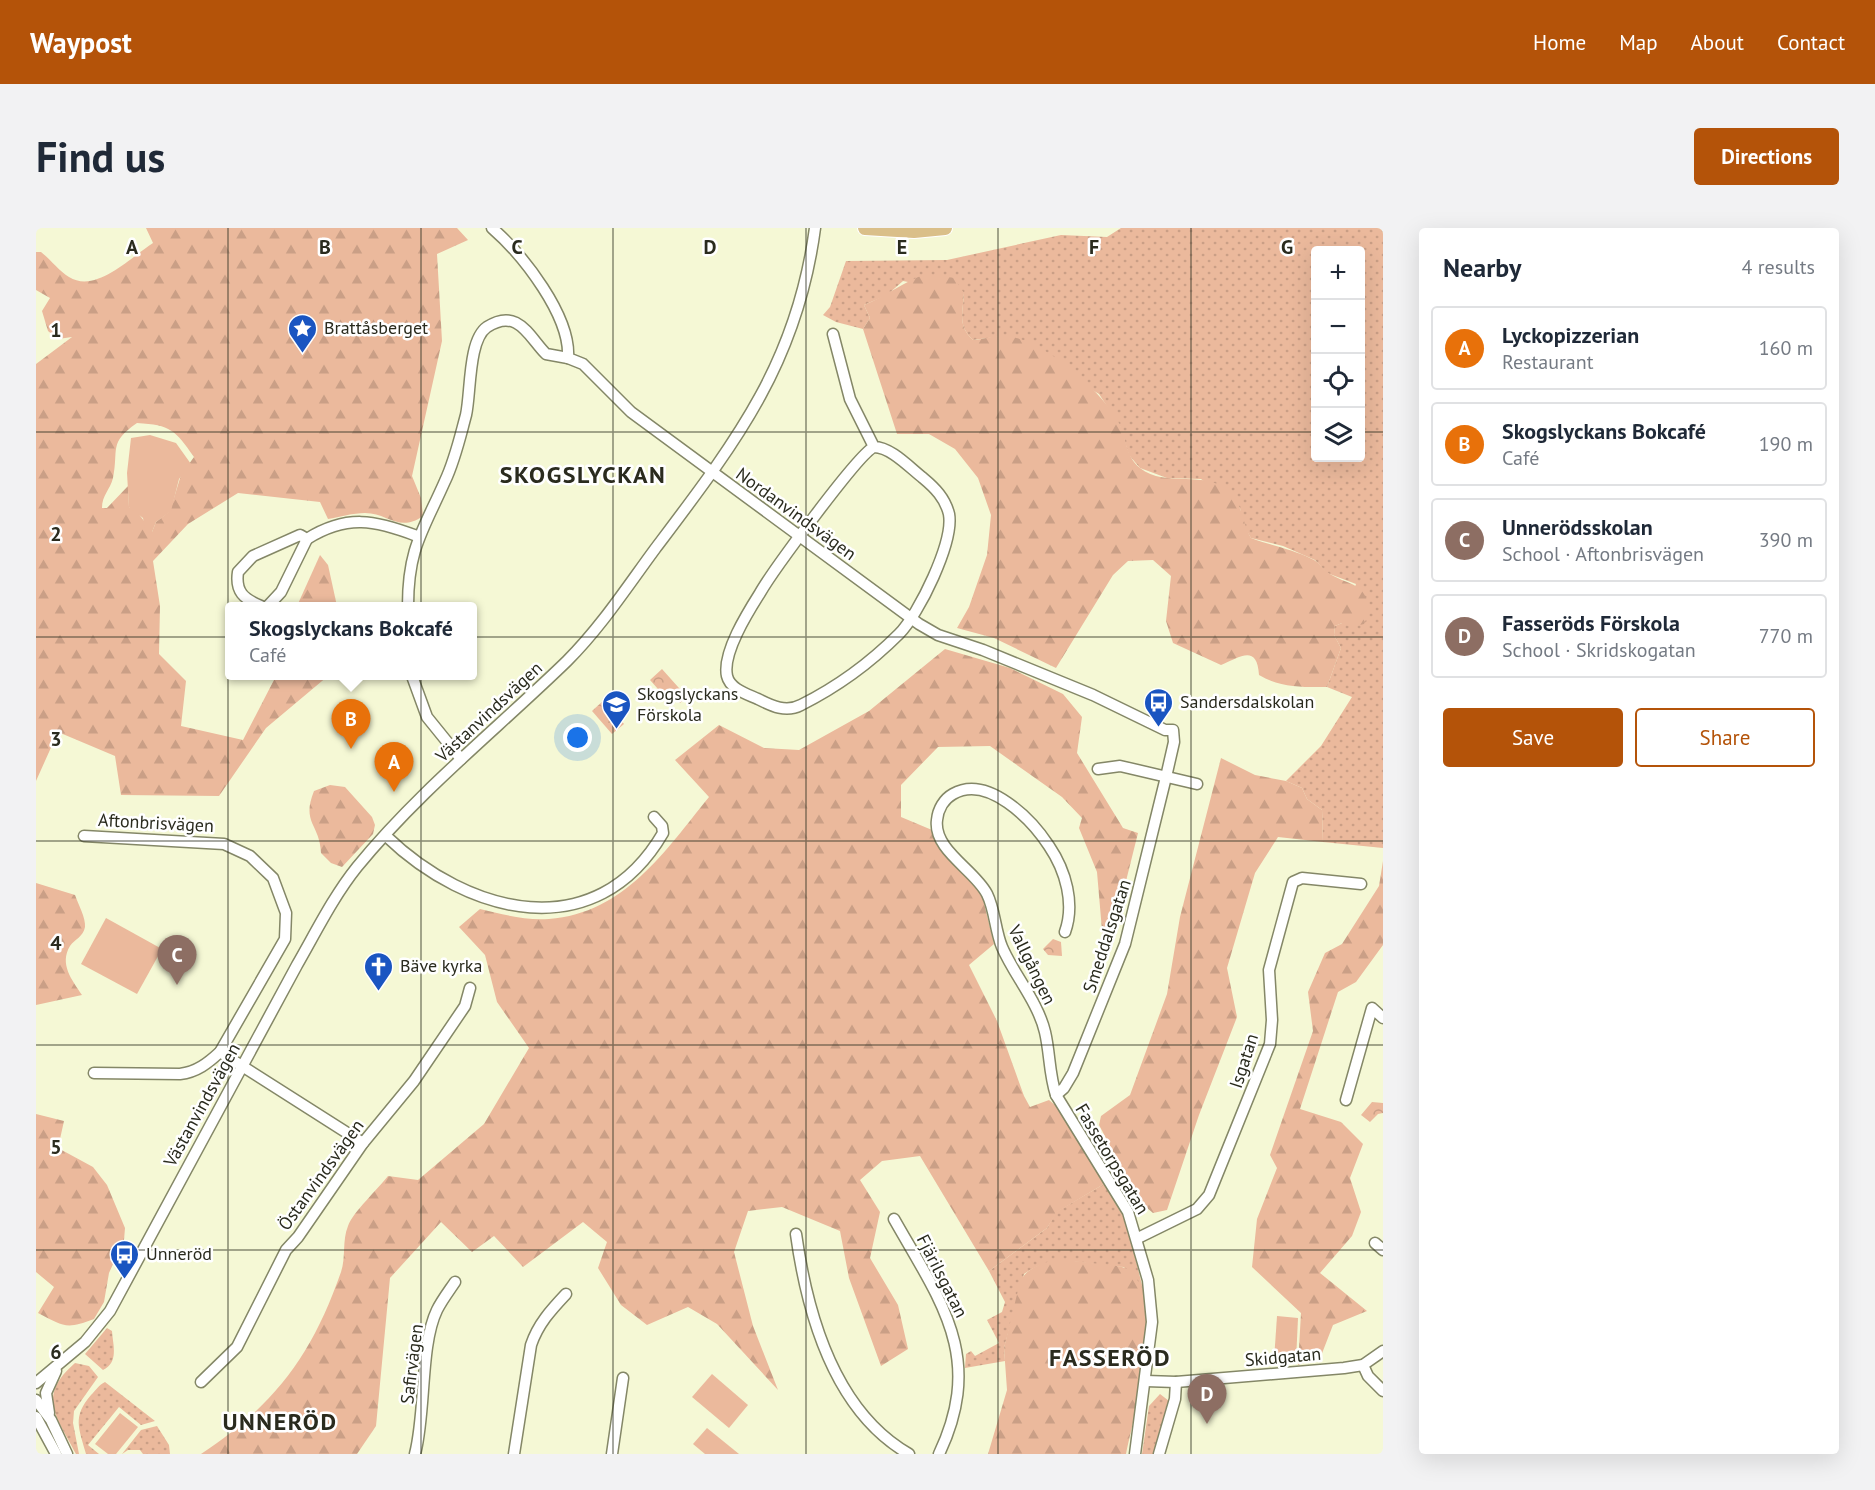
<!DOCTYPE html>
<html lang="en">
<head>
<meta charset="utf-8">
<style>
	:root { --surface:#fff; --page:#f2f2f3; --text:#1f2937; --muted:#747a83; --line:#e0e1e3; --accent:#b45309 }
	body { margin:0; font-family:"PT Sans",sans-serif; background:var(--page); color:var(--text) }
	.controls { position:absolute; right:18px; top:18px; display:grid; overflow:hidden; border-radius:6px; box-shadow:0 6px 24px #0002 }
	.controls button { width:54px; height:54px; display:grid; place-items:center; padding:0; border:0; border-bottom:2px solid var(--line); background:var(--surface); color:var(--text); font:30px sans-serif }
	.you { position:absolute; left:542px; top:510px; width:21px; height:21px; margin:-15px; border:4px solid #fff; border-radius:50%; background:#1a73e8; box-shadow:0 0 0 9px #1a73e833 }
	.badge { display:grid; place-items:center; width:39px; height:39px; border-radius:50%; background:var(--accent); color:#fff; font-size:20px; font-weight:700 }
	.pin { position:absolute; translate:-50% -50px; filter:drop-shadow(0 2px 3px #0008) }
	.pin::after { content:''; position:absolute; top:32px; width:21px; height:18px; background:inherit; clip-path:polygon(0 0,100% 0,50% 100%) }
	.popup { position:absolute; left:189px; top:374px; width:252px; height:78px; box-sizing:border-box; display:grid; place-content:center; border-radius:6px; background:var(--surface); filter:drop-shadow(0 2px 4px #0005); font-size:20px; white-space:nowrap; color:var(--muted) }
	.popup b { font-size:22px; color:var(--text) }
	.popup::after { content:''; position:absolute; left:50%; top:100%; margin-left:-12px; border:12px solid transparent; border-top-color:var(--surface) }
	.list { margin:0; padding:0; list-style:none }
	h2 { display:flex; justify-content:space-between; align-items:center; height:78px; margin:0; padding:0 24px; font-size:26px }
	h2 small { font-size:20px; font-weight:400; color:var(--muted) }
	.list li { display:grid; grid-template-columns:39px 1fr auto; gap:18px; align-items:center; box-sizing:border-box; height:84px; margin:0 12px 12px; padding:0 12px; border:2px solid var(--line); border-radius:6px }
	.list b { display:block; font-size:22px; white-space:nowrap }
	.list p { margin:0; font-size:20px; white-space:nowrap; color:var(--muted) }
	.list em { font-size:20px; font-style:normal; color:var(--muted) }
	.actions { display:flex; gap:12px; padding:18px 24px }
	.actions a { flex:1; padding:14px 0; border:2px solid var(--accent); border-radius:6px; text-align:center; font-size:21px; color:var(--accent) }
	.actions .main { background:var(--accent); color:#fff }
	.icon { flex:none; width:33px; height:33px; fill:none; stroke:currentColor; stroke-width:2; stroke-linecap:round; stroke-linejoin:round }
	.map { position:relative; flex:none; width:1347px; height:1226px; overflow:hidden; border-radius:6px }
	header { display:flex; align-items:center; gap:36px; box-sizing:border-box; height:84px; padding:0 30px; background:var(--accent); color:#fff }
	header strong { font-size:28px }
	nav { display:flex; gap:33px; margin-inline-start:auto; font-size:21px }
	.intro { display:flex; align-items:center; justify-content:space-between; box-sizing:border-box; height:144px; padding:0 36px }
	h1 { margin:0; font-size:42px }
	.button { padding:15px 27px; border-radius:6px; background:var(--accent); color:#fff; font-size:21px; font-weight:700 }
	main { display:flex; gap:36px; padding:0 36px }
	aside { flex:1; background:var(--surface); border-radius:6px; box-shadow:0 6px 24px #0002 }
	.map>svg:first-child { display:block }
</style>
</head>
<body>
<header>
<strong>Waypost</strong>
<nav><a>Home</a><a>Map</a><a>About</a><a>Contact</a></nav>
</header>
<div class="intro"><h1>Find us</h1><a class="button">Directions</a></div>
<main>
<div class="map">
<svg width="1347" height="1226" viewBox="0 0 1347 1226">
	<defs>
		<pattern id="grass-dots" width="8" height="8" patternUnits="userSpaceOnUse" patternTransform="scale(1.5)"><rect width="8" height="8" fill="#ebb99c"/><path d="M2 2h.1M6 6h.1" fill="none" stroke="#ca9f86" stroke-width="1.8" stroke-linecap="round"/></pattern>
		<pattern id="forest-firs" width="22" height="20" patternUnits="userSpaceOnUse" patternTransform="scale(1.5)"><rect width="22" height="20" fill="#ebb99c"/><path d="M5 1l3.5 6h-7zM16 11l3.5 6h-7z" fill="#ca9f86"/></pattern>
		<pattern id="park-crowns" width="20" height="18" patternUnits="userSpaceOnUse" patternTransform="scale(1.5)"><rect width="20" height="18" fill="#ebb99c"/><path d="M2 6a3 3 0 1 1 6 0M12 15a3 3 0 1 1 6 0" fill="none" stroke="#ca9f86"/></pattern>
	</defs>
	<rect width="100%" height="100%" fill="#f5f8d5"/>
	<g fill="url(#grass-dots)" fill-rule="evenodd">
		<path d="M 1085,0 L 1347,0 L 1347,620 L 1287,614 L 1286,582 L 1271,571 L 1266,560 L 1250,553 L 1285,518 L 1316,469 L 1291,459 L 1305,420 L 1298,407 L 1299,398 L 1306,395 L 1320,356 L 1291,345 L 1279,332 L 1247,318 L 1215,310 L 1207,297 L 1204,280 L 1165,251 L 1131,250 L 1104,240 L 1093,227 L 1084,198 L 1063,166 L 967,108 L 937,112 C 921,97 927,85 928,65 L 867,53 L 851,67 L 828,77 L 834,90 L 827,101 L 800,94 L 787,87 L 794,79 L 810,33 L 911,32 L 1025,7 L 1071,9 ZM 1280,22 L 1324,22 L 1324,230 L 1280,230 Z"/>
		<path d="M 1068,956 L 1090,993 L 1110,1073 L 1088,1039 C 1052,1038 1019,1023 988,1046 L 968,1120 L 969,1133 L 929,1140 L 930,1126 L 935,1123 L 939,1128 L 963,1115 L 951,1092 L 966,1084 L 969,1074 L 953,1043 L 1011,1000 L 1020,984 Z"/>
		<path d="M 71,1100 L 76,1103 C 77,1118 83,1134 67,1142 L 49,1126 Z"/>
		<path d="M 39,1135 L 53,1138 L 62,1149 L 38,1183 L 37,1195 L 43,1226 L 40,1226 C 21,1188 0,1169 39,1135 Z"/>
		<path d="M 69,1154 L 119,1193 L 105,1197 L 83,1179 L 52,1217 L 63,1226 L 50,1226 C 43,1200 36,1189 55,1167 C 60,1162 63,1157 69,1154 Z"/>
		<path d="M 1124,1166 L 1133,1173 L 1119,1226 L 1106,1226 L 1113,1178 Z"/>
		<path d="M 121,1198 L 133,1217 L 134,1226 L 107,1226 L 104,1222 L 92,1222 L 86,1226 L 105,1202 Z"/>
	</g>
	<g fill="url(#forest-firs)" fill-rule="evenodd">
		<path d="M 110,0 L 421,0 L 432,12 L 401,26 L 406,113 L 376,248 L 385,270 L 387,288 C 363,305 352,285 329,285 C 317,285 304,289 292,291 L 284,274 L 202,265 L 152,296 L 117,333 L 124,378 L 123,426 L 150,453 L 145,498 L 207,512 L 240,448 L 292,448 L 230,500 L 183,568 L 85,567 L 79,528 L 22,504 L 0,553 L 0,136 L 36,109 L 22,111 L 12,103 L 6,83 L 14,70 L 0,62 L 0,24 L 5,24 C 14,31 23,43 33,49 C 60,66 95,29 117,15 ZM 101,195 C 135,197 139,202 158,229 L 145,247 L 134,283 L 120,294 L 116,304 L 100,282 L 93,279 L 92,258 L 71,280 L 66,280 C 66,267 74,262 77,250 C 83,221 72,215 101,195 Z"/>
		<path d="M 890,46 L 918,50 L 928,65 C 927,85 921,97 937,112 C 947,112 959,107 969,108 C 1006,110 1066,163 1083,195 C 1091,210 1089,228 1104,240 C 1130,261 1170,240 1195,265 C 1206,276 1207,297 1215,310 C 1236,318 1256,321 1276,331 C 1283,334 1287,342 1294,346 C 1316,359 1328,353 1334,383 L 1328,396 L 1315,399 L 1306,395 L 1299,398 L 1298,407 L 1305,420 L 1291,459 C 1266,459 1245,460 1223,447 C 1221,415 1203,430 1185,437 L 1137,415 L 1130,393 L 1135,348 L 1117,332 L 1092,333 L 1077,347 L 1020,440 L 958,410 L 921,400 L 933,379 L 951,327 L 955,287 L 942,250 L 919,221 L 893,206 L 861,206 L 827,101 L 834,90 L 828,77 C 850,68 867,54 890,46 Z"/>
		<path d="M 284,327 L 292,337 L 301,378 L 261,378 Z"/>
		<path d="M 909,421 L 974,440 L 1027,466 L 1046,489 L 1041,525 L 1087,600 L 1102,605 L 1074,717 L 1067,714 L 1061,644 L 1043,600 L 1046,590 L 1026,569 L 954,518 L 902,519 L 865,557 L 865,589 L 896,602 L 900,613 L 946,667 L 958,716 L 933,737 L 961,793 L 988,868 L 994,879 L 1013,872 L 1020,878 L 1068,956 L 1021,984 L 1011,1000 L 953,1043 L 884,928 L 846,933 L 824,952 L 844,984 L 834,1030 L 862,1077 L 872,1121 L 845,1138 L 813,1050 L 804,1003 L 746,979 L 712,983 L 698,1024 L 717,1098 L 742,1162 L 681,1096 L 652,1079 L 611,1097 L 585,1077 L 562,1040 L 571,1014 L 547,994 L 487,1039 L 458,1008 L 436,1024 L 405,994 L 354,1050 L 340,1198 L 321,1226 L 165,1226 C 239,1177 276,1127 305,1044 C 310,1030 306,1012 312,998 C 317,984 342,961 352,948 L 382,952 L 448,896 L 493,820 L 461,774 L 449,727 L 423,699 L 444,681 C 466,686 490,693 513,691 C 589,685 629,623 673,569 L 639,532 L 683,497 L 728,520 L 763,522 L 833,483 Z"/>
		<path d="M 1185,530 L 1219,547 L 1250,553 L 1266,560 L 1271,571 L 1286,582 L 1287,614 L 1242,609 L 1219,645 L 1191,740 L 1201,789 L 1163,887 L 1131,982 L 1117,985 L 1104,974 L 1063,897 L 1065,888 L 1094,867 L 1131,766 L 1144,689 Z"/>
		<path d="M 294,557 L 309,559 L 336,589 L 339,597 L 337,606 L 306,639 L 295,635 L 285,625 C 284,596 265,595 278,563 Z"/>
		<path d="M 1347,633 L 1347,717 L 1320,754 L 1302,764 L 1264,881 L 1305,894 L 1327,916 L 1314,950 L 1325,984 L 1316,1008 L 1284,1045 L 1331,1083 L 1297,1097 L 1285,1128 L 1262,1137 L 1265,1085 L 1216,1039 L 1221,991 L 1241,940 L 1234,927 L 1277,803 L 1272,764 L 1289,725 L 1306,716 L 1343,658 Z"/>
		<path d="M 0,655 L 39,667 C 42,676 50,690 49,699 C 47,709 39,711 34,718 C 23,736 36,752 46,767 L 0,777 Z"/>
		<path d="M 0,886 L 28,893 L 22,920 L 57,939 L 71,957 L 89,1000 L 88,1012 L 73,1045 L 68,1074 L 58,1091 C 30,1102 27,1098 2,1085 L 18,1059 L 0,1044 Z"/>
		<path d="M 1020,1031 C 1032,1033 1084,1037 1089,1040 C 1133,1063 1098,1187 1090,1226 L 952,1226 L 971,1162 L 968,1120 L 984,1054 C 991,1039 1006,1036 1020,1031 Z"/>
	</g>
	<g fill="url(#park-crowns)">
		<path d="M 626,441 L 651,469 L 644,475 L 635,465 L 629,469 L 614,452 Z"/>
		<path d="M 568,472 L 588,496 L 576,506 L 556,483 Z"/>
		<path d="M 1017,711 L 1025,714 L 1026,728 L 1012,727 L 1007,721 Z"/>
		<path d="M 1336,874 L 1347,875 L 1347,885 L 1342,886 L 1334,894 L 1325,887 Z"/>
	</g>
	<g fill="#ebb99c">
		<path d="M 114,207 L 140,215 L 155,236 L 143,251 L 135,283 L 120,294 L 116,304 L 112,305 L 109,303 L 107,290 L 93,279 L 91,245 L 95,210 Z"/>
		<path d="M 70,690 L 126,721 L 101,766 L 45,736 Z"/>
		<path d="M 1241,1088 L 1262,1090 L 1260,1133 L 1238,1132 Z"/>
		<path d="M 676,1146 L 712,1177 L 693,1200 L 656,1169 Z"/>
		<path d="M 84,1185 L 102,1199 L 80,1226 L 72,1226 L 59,1216 Z"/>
		<path d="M 671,1200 L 703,1226 L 669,1226 L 657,1216 Z"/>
	</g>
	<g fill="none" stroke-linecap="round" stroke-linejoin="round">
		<defs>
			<g id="minor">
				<path d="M 456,0 C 487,27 535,88 532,130 L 547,136 L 595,184 L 883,396 L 902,407 L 947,422 L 1057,467 L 1129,502 L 1137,502 L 1138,514 L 1130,549 L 1089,716 L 1037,845 L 1028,860 L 1020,867"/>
				<path d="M 797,106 L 814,171 L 838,219 C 855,219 874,240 887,250 C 899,260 909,270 913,286 C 918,314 883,386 863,406 C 835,434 801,459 765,477 C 750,485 736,478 722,471 C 711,466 694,461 691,448 C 686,425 712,384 724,365 C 736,344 823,225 838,219"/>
				<path d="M 225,378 C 208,371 199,364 202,344 L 217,328 L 264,307 L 271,311 C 311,286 339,292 381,308"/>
				<path d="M 232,378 L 245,364 L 271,311"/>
				<path d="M 372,378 C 372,320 387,303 409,253 C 419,232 424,209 430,187 C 435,165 432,112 451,99 C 482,79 493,109 510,126 L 532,130"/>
				<path d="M 376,448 L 391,489 L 425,531"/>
				<path d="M 1062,541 L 1084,538 L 1161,556"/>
				<path d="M 48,608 L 188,616 L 214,628 L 237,650 L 250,685 L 249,711 L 184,824 C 172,835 161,844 144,846 L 58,845"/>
				<path d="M 350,608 C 432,687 560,720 627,605 L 626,598 L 618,589"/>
				<path d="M 1029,704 C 1039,676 1030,643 1013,618 C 996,592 952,546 917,566 C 908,571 902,581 901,592 C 897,622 939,642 951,666 C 959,682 959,702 966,719 C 978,747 1002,774 1009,804 C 1014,825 1013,846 1020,867 L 1092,984 L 1112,1052 L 1116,1094 L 1099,1226"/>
				<path d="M 184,824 L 327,915"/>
				<path d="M 1310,872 L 1336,780 L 1347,790"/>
				<path d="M 858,991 C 905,1074 949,1129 903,1226"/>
				<path d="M 760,1006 C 771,1085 798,1183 873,1226"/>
				<path d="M 1102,1010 L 1161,981 L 1173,967 L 1234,816 L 1236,792 L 1233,742 L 1257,654 L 1266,650 L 1325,656"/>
				<path d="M 1339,1015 L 1347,1022"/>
				<path d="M 1327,1137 L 1332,1148 L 1347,1163"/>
				<path d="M 1110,1153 L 1140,1154 L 1308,1140 L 1327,1137 L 1347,1123"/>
				<path d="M 165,1154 L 201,1119 L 250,1022 L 262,1009 L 327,915 L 378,853 L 429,778 L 434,760"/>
				<path d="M 0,1155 L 49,1114 L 74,1083 L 261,737 C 280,704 297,669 321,639 C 383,563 461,501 531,433 C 565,399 591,359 619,321 C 699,215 761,136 779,0"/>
				<path d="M 0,1172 L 15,1192 L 31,1226"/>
				<path d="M 13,1185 L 10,1165 L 20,1143"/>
				<path d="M 0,1189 L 20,1226"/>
				<path d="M 379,1226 C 390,1184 384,1117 401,1082 C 406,1072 413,1063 419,1054"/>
				<path d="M 478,1226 L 495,1117 C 502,1096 515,1082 530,1066"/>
				<path d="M 576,1226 L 587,1150"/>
				<path d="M 1123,1226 L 1139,1171 L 1140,1154"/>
			</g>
			<path id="major" d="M 829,0 L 878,3 L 909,0"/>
		</defs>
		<use href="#minor" stroke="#848767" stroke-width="13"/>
		<use href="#major" stroke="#fff" stroke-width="16"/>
		<use href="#minor" stroke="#fff" stroke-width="10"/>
		<use href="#major" stroke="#dabf89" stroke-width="14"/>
	</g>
	<path fill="none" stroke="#2a2b1e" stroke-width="1.5" stroke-opacity="0.55" d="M 192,0 L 192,1226M 385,0 L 385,1226M 577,0 L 577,1226M 770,0 L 770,1226M 962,0 L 962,1226M 1155,0 L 1155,1226M 0,204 L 1280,204M 1324,204 L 1347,204M 0,409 L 1347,409M 0,613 L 1347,613M 0,817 L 1347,817M 0,1022 L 1347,1022"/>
	<defs>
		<symbol id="sight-pin" viewBox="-11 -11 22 30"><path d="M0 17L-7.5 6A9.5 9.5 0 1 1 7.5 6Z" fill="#1a55c1" stroke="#fff"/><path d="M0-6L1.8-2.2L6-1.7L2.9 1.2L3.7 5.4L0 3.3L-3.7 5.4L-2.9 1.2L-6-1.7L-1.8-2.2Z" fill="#fff"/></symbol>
		<symbol id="bus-pin" viewBox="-11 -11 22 30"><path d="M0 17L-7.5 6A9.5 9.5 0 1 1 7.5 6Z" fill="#1a55c1" stroke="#fff"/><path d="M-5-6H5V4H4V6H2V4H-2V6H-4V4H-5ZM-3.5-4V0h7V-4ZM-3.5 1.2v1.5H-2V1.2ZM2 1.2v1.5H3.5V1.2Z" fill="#fff"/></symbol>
		<symbol id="school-pin" viewBox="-11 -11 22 30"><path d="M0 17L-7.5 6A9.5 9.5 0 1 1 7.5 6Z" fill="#1a55c1" stroke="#fff"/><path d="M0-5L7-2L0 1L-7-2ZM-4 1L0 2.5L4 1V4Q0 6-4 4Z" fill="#fff"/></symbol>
		<symbol id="church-pin" viewBox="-11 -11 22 30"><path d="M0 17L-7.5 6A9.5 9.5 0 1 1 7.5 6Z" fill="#1a55c1" stroke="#fff"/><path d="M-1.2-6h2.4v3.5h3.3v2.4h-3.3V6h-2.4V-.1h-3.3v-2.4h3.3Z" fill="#fff"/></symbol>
	</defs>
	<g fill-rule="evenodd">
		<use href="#sight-pin" x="250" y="84" width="33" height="45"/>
		<use href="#bus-pin" x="1106" y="458" width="33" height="45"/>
		<use href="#school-pin" x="564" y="460" width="33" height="45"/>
		<use href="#church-pin" x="326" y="722" width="33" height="45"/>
		<use href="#bus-pin" x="72" y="1010" width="33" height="45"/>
	</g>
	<g text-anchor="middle" stroke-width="5" stroke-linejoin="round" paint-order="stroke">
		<g font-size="18" fill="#2a2b1e" stroke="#fff" text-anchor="start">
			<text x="288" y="106">Brattåsberget</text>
			<text x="601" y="472">Skogslyckans<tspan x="601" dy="21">Förskola</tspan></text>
			<text x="1144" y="480">Sandersdalskolan</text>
			<text x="364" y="744">Bäve kyrka</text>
			<text x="110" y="1032">Unneröd</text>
		</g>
		<g font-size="18" fill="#2a2b1e" stroke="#fff">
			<text transform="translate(760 286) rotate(36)" y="6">Nordanvindsvägen</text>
			<text transform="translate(453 484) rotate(-43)" y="6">Västanvindsvägen</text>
			<text transform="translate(120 595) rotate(3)" y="6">Aftonbrisvägen</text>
			<text transform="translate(1071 708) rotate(-72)" y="6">Smeddalsgatan</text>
			<text transform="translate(996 737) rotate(64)" y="6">Vallgången</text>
			<text transform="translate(1208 833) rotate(-72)" y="6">Isgatan</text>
			<text transform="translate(166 877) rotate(-61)" y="6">Västanvindsvägen</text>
			<text transform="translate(1076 931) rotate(59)" y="6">Fassetorpsgatan</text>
			<text transform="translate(285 947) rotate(-54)" y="6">Östanvindsvägen</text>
			<text transform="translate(906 1048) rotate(63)" y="6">Fjärilsgatan</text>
			<text transform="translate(1247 1129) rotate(-5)" y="6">Skidgatan</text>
			<text transform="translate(376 1136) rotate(-83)" y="6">Safirvägen</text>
		</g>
		<g font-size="24" font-weight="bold" letter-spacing="1.5" fill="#2a2b1e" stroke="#fff">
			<text x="547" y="255">SKOGSLYCKAN</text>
			<text x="1074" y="1138">FASSERÖD</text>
			<text x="244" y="1202">UNNERÖD</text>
		</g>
	</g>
	<g font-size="20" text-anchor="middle" font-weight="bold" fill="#2a2b1e" stroke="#fff" stroke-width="5" stroke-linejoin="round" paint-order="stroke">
		<text x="96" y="26">A</text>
		<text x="289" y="26">B</text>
		<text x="481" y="26">C</text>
		<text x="674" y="26">D</text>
		<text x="866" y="26">E</text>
		<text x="1058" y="26">F</text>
		<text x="1251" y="26">G</text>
		<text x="20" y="109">1</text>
		<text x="20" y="313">2</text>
		<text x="20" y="518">3</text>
		<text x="20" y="722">4</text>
		<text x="20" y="926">5</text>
		<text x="20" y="1131">6</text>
	</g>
</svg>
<div class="controls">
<button>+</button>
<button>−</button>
<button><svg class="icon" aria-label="locate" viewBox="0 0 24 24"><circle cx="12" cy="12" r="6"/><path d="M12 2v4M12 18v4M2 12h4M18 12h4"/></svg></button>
<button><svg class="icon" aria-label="layers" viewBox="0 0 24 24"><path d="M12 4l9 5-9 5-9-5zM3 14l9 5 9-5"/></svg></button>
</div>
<div class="you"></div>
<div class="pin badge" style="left:358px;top:564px;background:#e8710a">A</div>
<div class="pin badge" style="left:315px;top:521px;background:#e8710a">B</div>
<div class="popup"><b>Skogslyckans Bokcafé</b>Café</div>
<div class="pin badge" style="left:141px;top:757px;background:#8d6e63">C</div>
<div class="pin badge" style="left:1171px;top:1196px;background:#8d6e63">D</div>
</div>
<aside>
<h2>Nearby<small>4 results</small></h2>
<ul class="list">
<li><span class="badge" style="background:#e8710a">A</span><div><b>Lyckopizzerian</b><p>Restaurant</p></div><em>160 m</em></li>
<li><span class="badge" style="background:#e8710a">B</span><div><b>Skogslyckans Bokcafé</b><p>Café</p></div><em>190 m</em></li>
<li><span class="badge" style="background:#8d6e63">C</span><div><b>Unnerödsskolan</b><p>School · Aftonbrisvägen</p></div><em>390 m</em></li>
<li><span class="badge" style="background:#8d6e63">D</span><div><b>Fasseröds Förskola</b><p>School · Skridskogatan</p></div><em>770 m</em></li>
</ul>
<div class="actions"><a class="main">Save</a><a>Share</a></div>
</aside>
</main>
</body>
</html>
